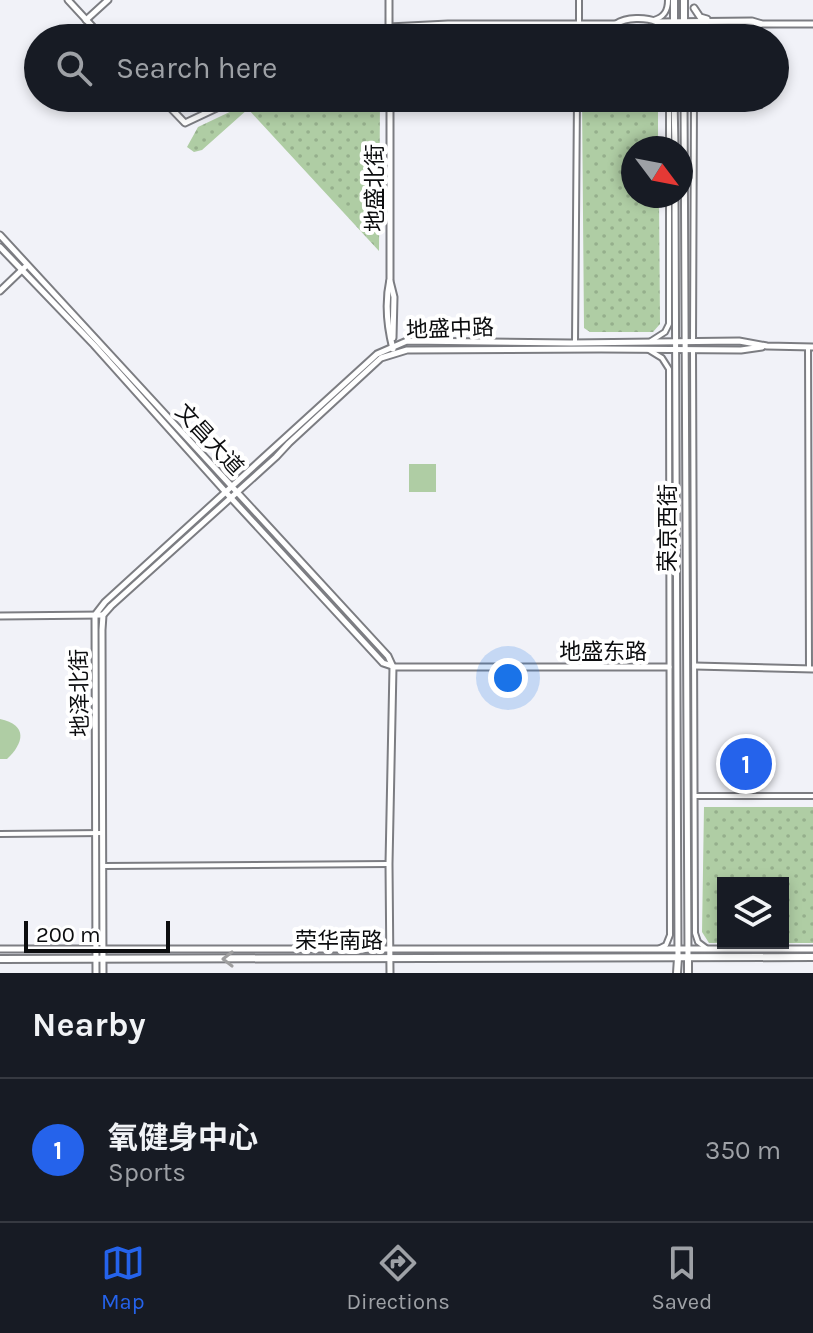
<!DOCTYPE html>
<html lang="en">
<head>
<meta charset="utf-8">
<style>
	:root { --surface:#171b24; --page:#242831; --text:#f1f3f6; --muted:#9ea1a6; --line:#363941; --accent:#2563eb }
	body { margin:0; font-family:Karla,"Noto Sans SC",sans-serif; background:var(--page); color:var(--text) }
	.controls { position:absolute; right:24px; bottom:24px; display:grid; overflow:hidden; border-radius:0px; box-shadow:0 4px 12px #0003 }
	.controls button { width:72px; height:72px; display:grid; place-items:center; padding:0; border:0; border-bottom:2px solid var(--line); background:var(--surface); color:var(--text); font:40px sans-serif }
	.compass { position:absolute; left:621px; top:136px; width:72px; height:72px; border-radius:50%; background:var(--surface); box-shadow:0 4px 12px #0003; rotate:122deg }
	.scale { position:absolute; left:24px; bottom:20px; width:146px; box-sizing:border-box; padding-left:8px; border:4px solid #0c0d0f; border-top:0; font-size:22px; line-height:28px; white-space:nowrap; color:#0c0d0f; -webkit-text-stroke:6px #fff; paint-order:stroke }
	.you { position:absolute; left:508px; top:678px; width:28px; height:28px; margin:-20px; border:6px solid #fff; border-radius:50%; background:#1a73e8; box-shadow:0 0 0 12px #1a73e833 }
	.badge { display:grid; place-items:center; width:52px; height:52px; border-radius:50%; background:var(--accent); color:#fff; font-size:26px; font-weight:700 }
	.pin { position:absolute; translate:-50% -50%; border:4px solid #fff; box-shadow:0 2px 8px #0006 }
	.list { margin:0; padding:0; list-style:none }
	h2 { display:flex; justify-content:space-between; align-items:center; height:104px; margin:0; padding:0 32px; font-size:34px }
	h2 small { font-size:26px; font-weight:400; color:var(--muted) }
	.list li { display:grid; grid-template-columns:52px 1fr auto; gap:24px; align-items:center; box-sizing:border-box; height:144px; padding:0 32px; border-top:2px solid var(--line) }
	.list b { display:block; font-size:30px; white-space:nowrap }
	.list p { margin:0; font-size:26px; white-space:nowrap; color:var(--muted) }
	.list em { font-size:26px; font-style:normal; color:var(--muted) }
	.icon { flex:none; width:44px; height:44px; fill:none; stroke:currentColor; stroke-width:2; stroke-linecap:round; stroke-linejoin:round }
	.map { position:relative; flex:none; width:813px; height:973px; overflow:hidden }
	.search { position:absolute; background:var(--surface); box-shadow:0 4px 12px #0003; left:24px; right:24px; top:24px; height:88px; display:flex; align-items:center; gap:20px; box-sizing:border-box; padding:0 28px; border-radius:44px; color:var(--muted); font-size:30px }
	.sheet { height:248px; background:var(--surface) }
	nav { display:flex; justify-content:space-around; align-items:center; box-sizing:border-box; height:112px; border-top:2px solid var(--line); background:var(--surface); font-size:22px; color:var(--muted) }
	nav a { display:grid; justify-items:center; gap:4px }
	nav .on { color:var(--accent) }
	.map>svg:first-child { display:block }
</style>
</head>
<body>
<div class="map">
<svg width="813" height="973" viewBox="0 0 813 973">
	<defs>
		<pattern id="park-dots" width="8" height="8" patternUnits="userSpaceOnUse" patternTransform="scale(2)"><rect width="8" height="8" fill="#afcda4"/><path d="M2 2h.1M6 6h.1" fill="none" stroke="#95af8c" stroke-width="1.8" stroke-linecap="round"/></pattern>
	</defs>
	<rect width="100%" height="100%" fill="#f1f2f8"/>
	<g fill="#afcda4">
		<rect x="409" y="464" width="27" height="28"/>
		<path d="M 0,719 C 28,725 24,743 7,759 L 0,759 Z"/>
	</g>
	<g fill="url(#park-dots)">
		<path d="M 259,98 L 380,98 L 379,251 L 248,109 L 202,150 L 194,152 L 187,147 L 198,127 Z"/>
		<path d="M 582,98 L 658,98 L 658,148 L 633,148 L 633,196 L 659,196 L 660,324 L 653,332 L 590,332 L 584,328 Z"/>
		<path d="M 704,807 L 813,807 L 813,943 L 783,943 L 783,883 L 723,883 L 723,943 L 709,943 L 702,932 Z"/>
	</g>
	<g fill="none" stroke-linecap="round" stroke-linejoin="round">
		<defs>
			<g id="minor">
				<path d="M 579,0 L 579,24"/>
				<path d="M 654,20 C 664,17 668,11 668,0"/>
				<path d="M 658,29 L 662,31 L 668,38"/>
				<path d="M 577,38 L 577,24"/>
				<path d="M 695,38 L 698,33 L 705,29"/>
				<path d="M 669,148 L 669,98"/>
				<path d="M 651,341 L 665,332 L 669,324 L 669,196"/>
				<path d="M 693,341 L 694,98"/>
				<path d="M 575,343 L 577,98"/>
				<path d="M 808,347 L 809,669"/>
				<path d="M 649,350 L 662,358 L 669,369 L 670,935 L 666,945 L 658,949"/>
				<path d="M 693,350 L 695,933 L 698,942 L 706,948"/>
				<path d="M 695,796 L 813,796"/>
				<path d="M 0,834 L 103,833"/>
				<path d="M 104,866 L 389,864"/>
			</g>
			<g id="tertiary">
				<path d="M 68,0 L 103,38"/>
				<path d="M 389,0 L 389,38"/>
				<path d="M 694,8 L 700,17 L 707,19"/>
				<path d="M 86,20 L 108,0"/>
				<path d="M 616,24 C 618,25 619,27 621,28 C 630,31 751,29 761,24"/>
				<path d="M 367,38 L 389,27 L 448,24 L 616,24 C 626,17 646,17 657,22 L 752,21 L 762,24 L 813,24"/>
				<path d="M 161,98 L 185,123 L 238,98"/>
				<path d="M 390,98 L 390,279 C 385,302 387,326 393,349"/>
				<path d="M 390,281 L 394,297 L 393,338"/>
				<path d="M 0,291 L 25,267"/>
				<path d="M 0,616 L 103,615"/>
				<path d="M 695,666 L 813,669"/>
				<path d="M 0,949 L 813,949"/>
				<path d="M 96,973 L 95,615 L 105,602 L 377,354 L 407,341 L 571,343 L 739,341 L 767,346 L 813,347"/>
				<path d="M 103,973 L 102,630 L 103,615 L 111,606 L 276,457 L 289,443 L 381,358 L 407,350 L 601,349 L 741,350 L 762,347"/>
				<path d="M 390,973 L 389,864 L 393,667 L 669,667"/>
			</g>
			<g id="secondary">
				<path d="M 674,28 L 674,38"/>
				<path d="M 674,98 L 675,148"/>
				<path d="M 684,98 L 688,958"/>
				<path d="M 675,196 L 678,958"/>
				<path d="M 0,235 L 388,656 L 393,667"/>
				<path d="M 0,247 L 94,345 L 231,498 L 383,663 L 392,666"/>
			</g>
			<g id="primary">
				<path d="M 674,0 L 674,28"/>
				<path d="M 684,28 L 684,0"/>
				<path d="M 688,958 L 688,973"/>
				<path d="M 0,959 L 813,957"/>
				<path d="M 677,973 L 678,958"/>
			</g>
		</defs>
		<use href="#minor" stroke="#7c7d82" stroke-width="8"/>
		<use href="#tertiary" stroke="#7c7d82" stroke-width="9"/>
		<use href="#secondary" stroke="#7c7d82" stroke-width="9"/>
		<use href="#primary" stroke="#7c7d82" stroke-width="10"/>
		<use href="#minor" stroke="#fff" stroke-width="4"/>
		<use href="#tertiary" stroke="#fff" stroke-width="5"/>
		<use href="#secondary" stroke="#fff" stroke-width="5"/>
		<use href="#primary" stroke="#fff" stroke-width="6"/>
	</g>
	<defs><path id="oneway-chevron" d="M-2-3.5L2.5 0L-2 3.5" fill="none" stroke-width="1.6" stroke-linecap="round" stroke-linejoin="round" transform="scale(2)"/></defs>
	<use stroke="#9e9e9f" href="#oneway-chevron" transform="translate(228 959) rotate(180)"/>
	<g text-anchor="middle" stroke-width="8" stroke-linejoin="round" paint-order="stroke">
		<g font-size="22" fill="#0c0d0f" stroke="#fff">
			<text transform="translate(374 188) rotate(-90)" y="8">地盛北街</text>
			<text transform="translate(450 328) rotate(-2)" y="8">地盛中路</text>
			<text transform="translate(210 439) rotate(47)" y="8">文昌大道</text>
			<text transform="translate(667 528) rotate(-90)" y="8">荣京西街</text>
			<text x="603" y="659">地盛东路</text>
			<text transform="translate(79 693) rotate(-91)" y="8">地泽北街</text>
			<text x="339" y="948">荣华南路</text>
		</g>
	</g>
</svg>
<div class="controls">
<button><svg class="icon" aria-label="layers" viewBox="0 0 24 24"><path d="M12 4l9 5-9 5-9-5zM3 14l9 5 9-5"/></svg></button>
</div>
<svg class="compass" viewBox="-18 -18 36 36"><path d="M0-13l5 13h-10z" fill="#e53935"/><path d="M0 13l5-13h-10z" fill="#9ea1a6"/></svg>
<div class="scale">200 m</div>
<div class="you"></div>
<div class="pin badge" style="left:746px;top:764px">1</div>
<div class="search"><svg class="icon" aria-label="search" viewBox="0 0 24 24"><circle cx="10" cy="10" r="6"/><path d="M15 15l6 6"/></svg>Search here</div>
</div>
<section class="sheet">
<h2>Nearby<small></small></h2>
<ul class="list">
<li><span class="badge">1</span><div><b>氧健身中心</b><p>Sports</p></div><em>350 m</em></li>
</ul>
</section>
<nav>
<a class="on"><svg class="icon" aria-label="map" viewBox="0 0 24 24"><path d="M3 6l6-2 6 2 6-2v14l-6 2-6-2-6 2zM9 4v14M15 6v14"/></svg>Map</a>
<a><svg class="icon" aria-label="directions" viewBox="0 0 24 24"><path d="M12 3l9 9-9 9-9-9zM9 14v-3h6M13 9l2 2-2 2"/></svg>Directions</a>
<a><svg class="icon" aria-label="saved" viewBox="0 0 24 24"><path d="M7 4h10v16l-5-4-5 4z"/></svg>Saved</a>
</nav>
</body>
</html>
